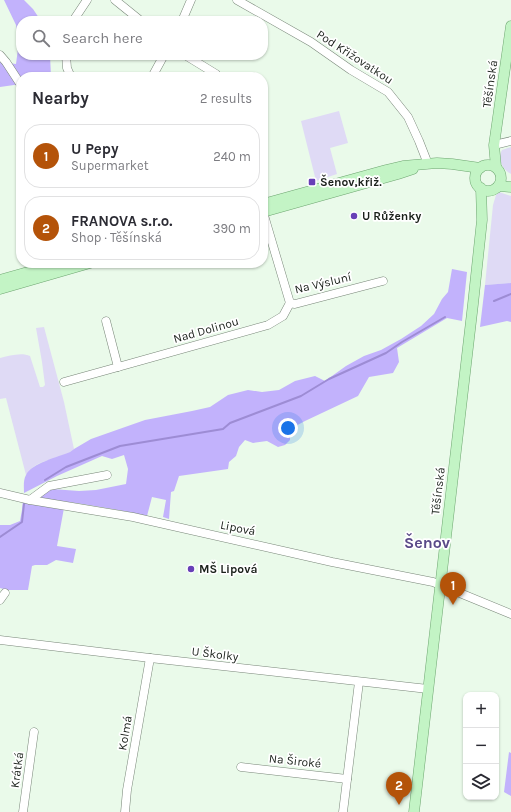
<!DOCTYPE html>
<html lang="en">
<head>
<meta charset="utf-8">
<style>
	:root { --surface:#fff; --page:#f7f7f7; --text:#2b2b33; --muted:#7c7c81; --line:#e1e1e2; --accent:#b45309 }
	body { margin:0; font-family:Karla,sans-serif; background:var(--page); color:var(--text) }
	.controls { position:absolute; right:12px; bottom:12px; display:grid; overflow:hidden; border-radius:8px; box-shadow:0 1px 3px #0004 }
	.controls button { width:36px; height:36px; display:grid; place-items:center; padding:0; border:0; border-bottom:1px solid var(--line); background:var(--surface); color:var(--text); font:20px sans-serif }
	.you { position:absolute; left:288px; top:428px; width:14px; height:14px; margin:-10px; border:3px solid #fff; border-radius:50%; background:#1a73e8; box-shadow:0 0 0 6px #1a73e833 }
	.badge { display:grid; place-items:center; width:26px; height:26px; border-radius:50%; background:var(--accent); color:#fff; font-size:13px; font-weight:700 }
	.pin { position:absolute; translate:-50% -33px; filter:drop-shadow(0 1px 2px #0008) }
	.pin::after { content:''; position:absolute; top:21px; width:14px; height:12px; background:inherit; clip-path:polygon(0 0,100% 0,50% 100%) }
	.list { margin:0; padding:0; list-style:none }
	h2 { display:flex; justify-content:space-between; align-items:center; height:52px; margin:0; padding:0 16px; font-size:17px }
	h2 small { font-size:13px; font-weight:400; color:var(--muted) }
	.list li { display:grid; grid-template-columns:26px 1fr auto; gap:12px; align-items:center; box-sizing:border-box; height:64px; margin:0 8px 8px; padding:0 8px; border:1px solid var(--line); border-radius:16px }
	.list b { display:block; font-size:15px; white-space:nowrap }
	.list p { margin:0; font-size:13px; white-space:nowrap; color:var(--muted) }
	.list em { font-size:13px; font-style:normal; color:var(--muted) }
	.icon { flex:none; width:22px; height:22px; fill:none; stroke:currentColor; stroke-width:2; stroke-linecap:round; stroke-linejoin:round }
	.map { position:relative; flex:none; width:511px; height:812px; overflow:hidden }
	.search { position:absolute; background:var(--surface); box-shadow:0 1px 3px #0004; left:16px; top:16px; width:252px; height:44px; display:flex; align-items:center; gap:10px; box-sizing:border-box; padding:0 14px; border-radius:16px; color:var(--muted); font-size:15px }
	.panel { position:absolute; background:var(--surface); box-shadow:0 1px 3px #0004; left:16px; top:72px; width:252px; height:196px; border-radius:16px }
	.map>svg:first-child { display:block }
</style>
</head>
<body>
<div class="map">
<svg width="511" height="812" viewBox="0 0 511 812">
	<rect width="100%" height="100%" fill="#eafaea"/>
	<g fill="#dfdaf5">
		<path d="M 339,111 L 348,143 L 330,148 L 337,174 L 316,181 L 301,121 Z"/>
		<path d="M 511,147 L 511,174 C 502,169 497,159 502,150 Z"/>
		<path d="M 499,192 L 511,196 L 511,283 L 485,285 L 493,205 L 496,195 Z"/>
		<path d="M 44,327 L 64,402 L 74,449 C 64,458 50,458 38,464 C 33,466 30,471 26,475 L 6,398 L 0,399 L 0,358 C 9,356 21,352 30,356 L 40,387 L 43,387 L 45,385 L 42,362 L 36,328 Z"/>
	</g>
	<g fill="#c2b2fc">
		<path d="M 4,0 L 24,0 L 33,9 L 41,21 L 21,21 L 21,55 L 50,55 L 51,77 L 21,77 L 21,84 L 0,87 L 0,62 L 16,64 L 19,41 L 16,25 Z"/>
		<path d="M 452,269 L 467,272 L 462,321 L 447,318 L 397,348 L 399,362 L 393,373 L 369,377 L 358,396 L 305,421 L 290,429 L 290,440 L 285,445 L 278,447 L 267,441 L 253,443 L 245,440 L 239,447 L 236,456 L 229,462 L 228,469 L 179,476 L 174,491 L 171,492 L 169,519 L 163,517 L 166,500 L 152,497 L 147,516 C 111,508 74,502 37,498 L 52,489 L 79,491 L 96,490 L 126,484 L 128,469 L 124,455 L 112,459 L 102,456 L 57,476 L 24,493 C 24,488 23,480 26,475 C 32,463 58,457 70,452 L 74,449 L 91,439 L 145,420 L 192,411 L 210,407 L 228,395 L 248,390 L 262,392 L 279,390 L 295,381 L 315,376 L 325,381 L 346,366 L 364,356 L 381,350 L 401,339 L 421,326 L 434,314 L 442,299 L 448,292 Z"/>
		<path d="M 511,283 L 511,322 L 507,321 L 480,327 L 485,285 Z"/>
		<path d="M 23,499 L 64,508 L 57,546 L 76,549 L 73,563 L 56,560 L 47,565 L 35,565 L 32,566 L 28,590 L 7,590 L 0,588 L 0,525 L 10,525 L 20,521 L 22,510 Z"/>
		<path d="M 509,752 L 511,753 L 511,796 L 504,792 Z"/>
	</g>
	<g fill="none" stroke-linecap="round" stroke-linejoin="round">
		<g stroke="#9d8cd4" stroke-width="2">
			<path d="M 494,301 L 511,294"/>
			<path d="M 45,480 L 66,467 L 120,446 L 223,429 L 230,423 L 301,396 L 329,379 L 386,353 L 402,342 L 445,317"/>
			<path d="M 0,537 L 22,522 L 24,504"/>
		</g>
		<defs>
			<g id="minor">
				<path d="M 115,0 L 141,21"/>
				<path d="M 237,0 L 311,42 L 351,70 L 388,92 L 408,117 L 419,141 L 428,164"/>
				<path d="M 73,21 L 87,0"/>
				<path d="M 182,21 L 191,0"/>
				<path d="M 0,55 L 6,62 L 21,85 L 21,88"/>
				<path d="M 66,55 L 67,68 L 71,77"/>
				<path d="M 185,55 L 216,74 L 218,77"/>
				<path d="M 152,77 L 164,55"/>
				<path d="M 494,145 L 511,141"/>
				<path d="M 263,212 L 290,303 L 295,304 L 383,281"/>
				<path d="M 118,367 L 268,325 L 283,316 L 290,303"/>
				<path d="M 64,382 L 118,367 L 106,321"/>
				<path d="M 0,493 L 30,500 L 133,517 L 332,562 L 433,582 L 511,614"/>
				<path d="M 30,500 L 49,486 L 107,475"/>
				<path d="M 0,600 L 5,593"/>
				<path d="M 0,640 L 150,658 L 428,689"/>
				<path d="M 241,767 L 347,779"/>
				<path d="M 23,812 L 34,732"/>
				<path d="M 125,812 L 127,790 L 150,658"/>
				<path d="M 343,812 L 359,682"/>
			</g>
			<g id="major">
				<circle cx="488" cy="178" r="13"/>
				<path d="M 496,167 L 494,145 L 511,26"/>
				<path d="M 498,187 L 500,186 L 511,187"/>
				<path d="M 263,204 L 386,170 L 403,166 L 437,163 L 452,164 L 480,168"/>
				<path d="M 263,212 L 398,174 L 413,169"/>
				<path d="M 0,280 L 60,263"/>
				<path d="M 0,289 L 90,263"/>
				<path d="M 414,812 L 473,304 L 482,220 L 481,188"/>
			</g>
		</defs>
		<use href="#minor" stroke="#788678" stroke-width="9"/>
		<use href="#major" stroke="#6ea671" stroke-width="11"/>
		<use href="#minor" stroke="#fff" stroke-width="8"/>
		<use href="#major" stroke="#c3f4c5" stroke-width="10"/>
	</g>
	<g fill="#673fb7" stroke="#fff" stroke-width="1.5">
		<rect x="308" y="178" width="8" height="8" rx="2"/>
		<circle cx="354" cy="216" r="4"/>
		<circle cx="191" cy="569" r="4"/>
	</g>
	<g text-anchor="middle" stroke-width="3.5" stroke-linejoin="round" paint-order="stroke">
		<g font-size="12" fill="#1b211b" stroke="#fff">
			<text transform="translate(355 57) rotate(33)" y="4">Pod Křižovatkou</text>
			<text transform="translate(490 84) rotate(-82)" y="4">Těšínská</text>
			<text transform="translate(323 283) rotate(-13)" y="4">Na Výsluní</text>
			<text transform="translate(206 330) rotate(-16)" y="4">Nad Dolinou</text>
			<text transform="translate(438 491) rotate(-83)" y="4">Těšínská</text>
			<text transform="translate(238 528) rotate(11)" y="4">Lipová</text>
			<text transform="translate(215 654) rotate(7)" y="4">U Školky</text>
			<text transform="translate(125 733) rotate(-80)" y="4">Kolmá</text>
			<text transform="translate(295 761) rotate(6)" y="4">Na Široké</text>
			<text transform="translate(17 770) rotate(-82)" y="4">Krátká</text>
		</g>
		<g font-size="12" font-weight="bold" fill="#1b211b" stroke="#fff" text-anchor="start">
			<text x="320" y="186">Šenov,křiž.</text>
			<text x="362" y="220">U Růženky</text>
			<text x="199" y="573">MŠ Lipová</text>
		</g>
		<g font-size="16" font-weight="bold" fill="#5a4a88" stroke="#fff">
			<text x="427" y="548">Šenov</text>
		</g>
	</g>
</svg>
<div class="controls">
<button>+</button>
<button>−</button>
<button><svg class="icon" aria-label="layers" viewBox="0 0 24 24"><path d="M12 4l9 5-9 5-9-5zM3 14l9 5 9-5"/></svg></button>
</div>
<div class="you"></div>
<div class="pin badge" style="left:453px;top:605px">1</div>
<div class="pin badge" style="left:399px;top:805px">2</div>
<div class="search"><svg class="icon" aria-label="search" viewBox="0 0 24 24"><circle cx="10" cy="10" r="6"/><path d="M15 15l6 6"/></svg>Search here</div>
<section class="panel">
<h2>Nearby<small>2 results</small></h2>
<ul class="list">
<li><span class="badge">1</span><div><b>U Pepy</b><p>Supermarket</p></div><em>240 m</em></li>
<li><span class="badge">2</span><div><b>FRANOVA s.r.o.</b><p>Shop · Těšínská</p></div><em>390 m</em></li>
</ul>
</section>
</div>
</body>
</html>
